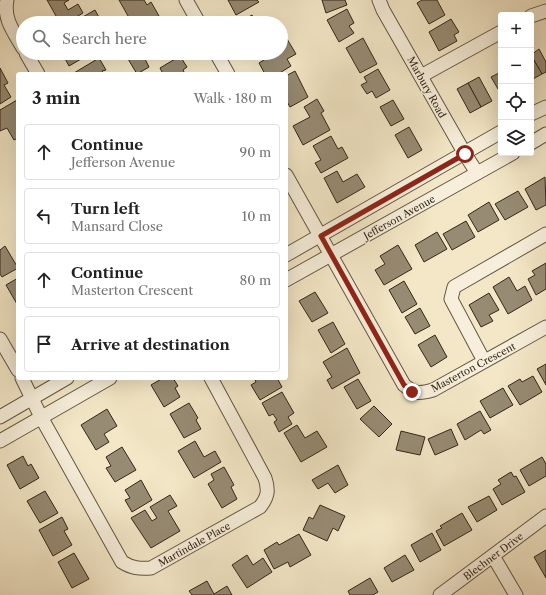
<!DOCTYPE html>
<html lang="en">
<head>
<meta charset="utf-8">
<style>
	:root { --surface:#fff; --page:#f2f2f2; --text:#222; --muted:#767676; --line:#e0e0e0 }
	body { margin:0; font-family:"Libre Caslon Text",serif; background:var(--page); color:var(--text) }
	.controls { position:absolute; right:12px; top:12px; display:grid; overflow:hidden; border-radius:4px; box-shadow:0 4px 16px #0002 }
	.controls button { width:36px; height:36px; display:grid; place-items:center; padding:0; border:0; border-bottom:1px solid var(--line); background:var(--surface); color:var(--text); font:20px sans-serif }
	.stop { position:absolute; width:12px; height:12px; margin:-9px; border:3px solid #8f2418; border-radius:50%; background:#fff }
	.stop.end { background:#8f2418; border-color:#fff; box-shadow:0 1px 4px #0008 }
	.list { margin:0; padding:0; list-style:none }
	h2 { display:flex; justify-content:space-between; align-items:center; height:52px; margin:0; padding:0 16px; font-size:17px }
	h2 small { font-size:13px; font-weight:400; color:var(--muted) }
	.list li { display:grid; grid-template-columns:26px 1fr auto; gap:12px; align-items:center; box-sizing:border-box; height:56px; margin:0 8px 8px; padding:0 8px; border:1px solid var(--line); border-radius:4px }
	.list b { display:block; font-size:15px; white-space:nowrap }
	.list p { margin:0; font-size:13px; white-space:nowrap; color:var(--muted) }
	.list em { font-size:13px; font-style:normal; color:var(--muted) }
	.icon { flex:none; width:22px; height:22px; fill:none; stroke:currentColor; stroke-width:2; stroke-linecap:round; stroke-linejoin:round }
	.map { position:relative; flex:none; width:546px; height:595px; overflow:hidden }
	.search { position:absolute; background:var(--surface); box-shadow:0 4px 16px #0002; left:16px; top:16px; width:272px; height:44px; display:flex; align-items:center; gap:10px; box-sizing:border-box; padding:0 14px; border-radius:22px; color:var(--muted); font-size:15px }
	.panel { position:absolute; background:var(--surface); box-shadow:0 4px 16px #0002; left:16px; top:72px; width:272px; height:308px; border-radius:4px }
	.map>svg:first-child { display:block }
</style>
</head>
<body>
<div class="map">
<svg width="546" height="595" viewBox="0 0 546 595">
	<rect width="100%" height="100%" fill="#f3e7c7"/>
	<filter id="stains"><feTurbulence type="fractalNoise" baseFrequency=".005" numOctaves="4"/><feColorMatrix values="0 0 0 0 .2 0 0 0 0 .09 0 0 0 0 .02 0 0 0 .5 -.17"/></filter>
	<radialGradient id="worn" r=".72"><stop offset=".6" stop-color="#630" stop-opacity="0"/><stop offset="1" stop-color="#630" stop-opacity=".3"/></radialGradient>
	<g fill="#978b73" stroke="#332718">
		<path d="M 47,0 L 69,0 L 64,3 L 68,10 L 78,4 L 83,13 L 66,23 L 60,23 Z"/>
		<path d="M 119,0 L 144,0 L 147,5 L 151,2 L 159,16 L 146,23 L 132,23 Z"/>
		<path d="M 228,0 L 257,0 L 259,2 L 236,15 Z"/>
		<path d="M 322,0 L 345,0 L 347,5 L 326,13 Z"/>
		<path d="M 422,0 L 437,0 L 445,15 L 429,24 L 417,3 Z"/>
		<path d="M 347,9 L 354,23 L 349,26 L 354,33 L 339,42 L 327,20 Z"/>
		<path d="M 95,10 L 102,23 L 84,23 L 81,18 Z"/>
		<path d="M 252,15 L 256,23 L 238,23 Z"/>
		<path d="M 271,17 L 274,23 L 261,23 Z"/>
		<path d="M 451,19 L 459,32 L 454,35 L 457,41 L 439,51 L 429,32 Z"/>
		<path d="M 284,34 L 296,54 L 287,59 L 291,66 L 278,74 L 265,74 L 259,63 L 264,60 L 260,53 L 281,53 L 281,36 Z"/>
		<path d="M 363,38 L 377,64 L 360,73 L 346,48 Z"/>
		<path d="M 539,49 L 546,62 L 546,72 L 542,74 L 531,55 Z"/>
		<path d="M 62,53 L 87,53 L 88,55 L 69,66 Z"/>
		<path d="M 139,53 L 142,53 L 149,67 L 137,74 L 128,59 Z"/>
		<path d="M 531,55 L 542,74 L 533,79 L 531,74 Z"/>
		<path d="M 180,56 L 187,67 L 183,70 L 185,74 L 163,74 L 160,68 Z"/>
		<path d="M 99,58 L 106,70 L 102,71 L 104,74 L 75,74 L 74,73 Z"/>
		<path d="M 0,68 L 8,83 L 4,85 L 11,97 L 0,104 Z"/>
		<path d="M 378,69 L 390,90 L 376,98 L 372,91 L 367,94 L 361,85 L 367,82 L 364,77 Z"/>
		<path d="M 295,71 L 308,97 L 290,107 L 286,100 L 286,76 Z"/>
		<path d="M 501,72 L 501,94 L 491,77 Z"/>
		<path d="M 479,77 L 492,101 L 481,107 L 468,83 Z"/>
		<path d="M 468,83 L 481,107 L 470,113 L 457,89 Z"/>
		<path d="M 317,99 L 324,111 L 321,113 L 330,130 L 303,145 L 293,126 L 310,117 L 304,107 Z"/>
		<path d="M 17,100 L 18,138 L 14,140 L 7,128 L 0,131 L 0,110 Z"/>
		<path d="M 393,100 L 404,119 L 391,126 L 380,107 Z"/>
		<path d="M 409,127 L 422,150 L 408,158 L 395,135 Z"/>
		<path d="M 331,136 L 338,149 L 342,147 L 348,158 L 321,173 L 315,163 L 321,160 L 313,146 Z"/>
		<path d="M 337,171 L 343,182 L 357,174 L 365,187 L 337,203 L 324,178 Z"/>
		<path d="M 545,177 L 546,205 L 536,210 L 525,189 Z"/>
		<path d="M 518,191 L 528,207 L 505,220 L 495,204 Z"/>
		<path d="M 489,202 L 499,220 L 478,232 L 468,215 Z"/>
		<path d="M 466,221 L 475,237 L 452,250 L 443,234 Z"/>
		<path d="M 437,232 L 447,249 L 424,262 L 415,245 Z"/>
		<path d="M 398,245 L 412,269 L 384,285 L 375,270 L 385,264 L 380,256 Z"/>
		<path d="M 5,246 L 18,268 L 2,277 L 0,274 L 0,250 Z"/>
		<path d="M 546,263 L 546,289 L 536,295 L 528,279 L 535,275 L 532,271 Z"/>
		<path d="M 509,277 L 517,291 L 525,286 L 532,300 L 508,314 L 493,287 Z"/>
		<path d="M 18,278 L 18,303 L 17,304 L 6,285 Z"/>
		<path d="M 404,281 L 417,304 L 402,313 L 389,290 Z"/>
		<path d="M 315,292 L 328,313 L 312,322 L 299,301 Z"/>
		<path d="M 489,293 L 499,310 L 489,315 L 493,321 L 481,327 L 469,305 Z"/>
		<path d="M 420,308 L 430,326 L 415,334 L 405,317 Z"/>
		<path d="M 333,322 L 345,344 L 331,353 L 318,330 Z"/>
		<path d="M 435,335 L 447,357 L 431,367 L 418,345 Z"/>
		<path d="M 347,348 L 360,373 L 332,389 L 327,380 L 332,377 L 323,362 Z"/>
		<path d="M 546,364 L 546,385 L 537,369 Z"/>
		<path d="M 533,376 L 542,392 L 520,405 L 508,386 L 520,379 L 522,382 Z"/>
		<path d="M 163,378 L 173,378 L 178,386 L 175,388 L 180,397 L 164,407 L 151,385 Z"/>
		<path d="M 254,378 L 277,378 L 282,387 L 260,400 L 251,385 L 256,382 Z"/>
		<path d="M 358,379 L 371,401 L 357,409 L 344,387 Z"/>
		<path d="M 503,388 L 513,405 L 490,418 L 480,401 Z"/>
		<path d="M 282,392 L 294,413 L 288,417 L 292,424 L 279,432 L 274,422 L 277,420 L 273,414 L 269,416 L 262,403 Z"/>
		<path d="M 189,403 L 198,418 L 196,420 L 201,429 L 184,438 L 170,414 Z"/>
		<path d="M 374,406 L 392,424 L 379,437 L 360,419 Z"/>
		<path d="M 107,409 L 117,426 L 104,434 L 109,442 L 96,450 L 81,425 Z"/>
		<path d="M 480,411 L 491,430 L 484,434 L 481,430 L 465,440 L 457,424 Z"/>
		<path d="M 297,425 L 305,438 L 317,431 L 327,447 L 301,462 L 284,433 Z"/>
		<path d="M 451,429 L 458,445 L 435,455 L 428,439 Z"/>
		<path d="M 401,431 L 425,437 L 420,455 L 396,450 Z"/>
		<path d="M 195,441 L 204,457 L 215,451 L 221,462 L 194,478 L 178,451 Z"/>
		<path d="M 122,447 L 136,470 L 115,482 L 106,468 L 111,466 L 106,457 Z"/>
		<path d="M 23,456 L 28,466 L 31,464 L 39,478 L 20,489 L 7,465 Z"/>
		<path d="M 542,457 L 546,464 L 546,476 L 529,486 L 520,470 Z"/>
		<path d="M 338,465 L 348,485 L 335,493 L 328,483 L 318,489 L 312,480 Z"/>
		<path d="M 224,467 L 234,485 L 231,487 L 237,499 L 222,508 L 208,484 L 214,480 L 211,474 Z"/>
		<path d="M 511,472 L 514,477 L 516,476 L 525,492 L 502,505 L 493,489 L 501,484 L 498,480 Z"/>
		<path d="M 141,480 L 152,500 L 132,512 L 125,500 L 130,498 L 125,490 Z"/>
		<path d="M 45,491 L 58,513 L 40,523 L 27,501 Z"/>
		<path d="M 170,495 L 177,506 L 168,511 L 180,531 L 151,548 L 131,518 L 145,510 L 152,521 L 157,518 L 150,507 Z"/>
		<path d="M 489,496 L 497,510 L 477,522 L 468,507 Z"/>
		<path d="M 320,505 L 345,516 L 338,531 L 333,528 L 327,541 L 303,530 L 309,517 L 313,519 Z"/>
		<path d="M 462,513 L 472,530 L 444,546 L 436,531 L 442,528 L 440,526 Z"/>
		<path d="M 62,517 L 68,529 L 64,531 L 72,545 L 53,556 L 39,530 Z"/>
		<path d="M 432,533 L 441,550 L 420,562 L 411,545 Z"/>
		<path d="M 299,534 L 311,555 L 290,567 L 288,562 L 274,569 L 264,550 L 277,542 L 279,545 Z"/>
		<path d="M 546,550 L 546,578 L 534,557 Z"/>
		<path d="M 74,553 L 89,579 L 72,588 L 58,562 Z"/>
		<path d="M 247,555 L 253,565 L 263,558 L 272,572 L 247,588 L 232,565 Z"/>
		<path d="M 405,555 L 414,570 L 392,582 L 384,568 Z"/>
		<path d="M 370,578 L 378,592 L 373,595 L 350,595 L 348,591 Z"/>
		<path d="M 207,581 L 214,594 L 227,586 L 232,595 L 192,595 L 189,591 Z"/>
	</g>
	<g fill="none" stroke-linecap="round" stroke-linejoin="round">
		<defs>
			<g id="minor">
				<path d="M 7,0 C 3,19 14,32 23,48"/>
				<path d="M 186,0 L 199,23"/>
				<path d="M 379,0 L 383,10 L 465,154 L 477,173"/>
				<path d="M 531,16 L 546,11"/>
				<path d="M 26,53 L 38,74"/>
				<path d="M 216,53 L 228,74"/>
				<path d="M 421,76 L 501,32"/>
				<path d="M 531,114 L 546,107"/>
				<path d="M 531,143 L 546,134"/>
				<path d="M 286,175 L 404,385 C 415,394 419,394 433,390 L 546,327"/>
				<path d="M 286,255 L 501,132"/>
				<path d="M 286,280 L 513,153"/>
				<path d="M 0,339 L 18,370"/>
				<path d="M 484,361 L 451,299 L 454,287 L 546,234"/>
				<path d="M 22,378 L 41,417 L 122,562 C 132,568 139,569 151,568 L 260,507 C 268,497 269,490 265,478 L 211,378"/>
				<path d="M 0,417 L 67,378"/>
				<path d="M 0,441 L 110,378"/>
				<path d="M 493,556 L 516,595"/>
				<path d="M 440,595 L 546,516"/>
			</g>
		</defs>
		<use href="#minor" stroke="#635744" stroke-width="15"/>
		<use href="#minor" stroke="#f7efdb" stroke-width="13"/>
	</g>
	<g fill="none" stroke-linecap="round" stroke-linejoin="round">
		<path stroke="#8f2418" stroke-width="5" d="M 412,392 L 404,385 L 321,236 L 465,154"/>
	</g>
	<g text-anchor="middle" stroke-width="3" stroke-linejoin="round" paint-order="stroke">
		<g font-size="10" fill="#332718" stroke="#f7efdb">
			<text transform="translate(427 87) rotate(61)" y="4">Marbury Road</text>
			<text transform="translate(399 217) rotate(-29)" y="4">Jefferson Avenue</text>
			<text transform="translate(473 367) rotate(-28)" y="4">Masterton Crescent</text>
			<text transform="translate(194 544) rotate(-29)" y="4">Martindale Place</text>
			<text transform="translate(493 556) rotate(-37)" y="4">Blechner Drive</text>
		</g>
	</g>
	<rect width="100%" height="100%" filter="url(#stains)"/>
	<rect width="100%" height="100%" fill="url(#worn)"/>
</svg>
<div class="controls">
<button>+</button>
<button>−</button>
<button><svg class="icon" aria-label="locate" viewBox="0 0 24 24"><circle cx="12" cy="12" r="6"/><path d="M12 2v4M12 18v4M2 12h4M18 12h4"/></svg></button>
<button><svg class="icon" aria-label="layers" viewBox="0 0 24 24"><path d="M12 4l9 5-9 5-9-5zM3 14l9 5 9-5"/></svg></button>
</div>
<div class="stop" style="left:465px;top:154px"></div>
<div class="stop end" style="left:412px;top:392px"></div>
<div class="search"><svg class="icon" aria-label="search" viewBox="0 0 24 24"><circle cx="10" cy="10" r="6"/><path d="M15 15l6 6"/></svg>Search here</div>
<section class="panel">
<h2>3 min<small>Walk · 180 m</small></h2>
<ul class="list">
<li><svg class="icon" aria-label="ahead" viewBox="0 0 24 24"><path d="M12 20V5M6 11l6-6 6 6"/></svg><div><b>Continue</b><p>Jefferson Avenue</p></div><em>90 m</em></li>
<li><svg class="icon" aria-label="left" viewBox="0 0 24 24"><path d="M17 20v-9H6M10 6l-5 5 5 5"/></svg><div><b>Turn left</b><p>Mansard Close</p></div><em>10 m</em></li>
<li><svg class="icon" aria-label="ahead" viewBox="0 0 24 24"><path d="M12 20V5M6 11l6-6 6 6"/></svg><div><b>Continue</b><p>Masterton Crescent</p></div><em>80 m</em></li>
<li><svg class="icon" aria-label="arrive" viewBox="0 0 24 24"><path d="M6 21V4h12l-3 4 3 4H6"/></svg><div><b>Arrive at destination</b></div></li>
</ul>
</section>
</div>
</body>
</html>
